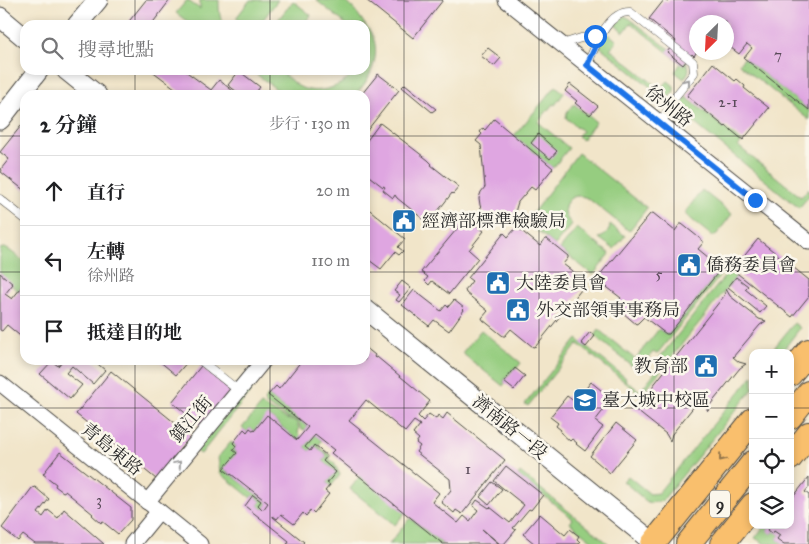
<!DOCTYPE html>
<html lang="zh-TW">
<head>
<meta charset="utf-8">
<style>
	:root { --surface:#fff; --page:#f6f6f6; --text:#202124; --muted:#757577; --line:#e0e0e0 }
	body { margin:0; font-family:"IM FELL Great Primer","Noto Serif TC",serif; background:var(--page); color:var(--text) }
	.controls { position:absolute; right:15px; bottom:15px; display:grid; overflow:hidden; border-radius:10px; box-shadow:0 2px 8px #0003 }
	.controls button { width:45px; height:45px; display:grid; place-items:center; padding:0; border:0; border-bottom:1px solid var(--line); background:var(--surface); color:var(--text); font:25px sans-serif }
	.compass { position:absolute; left:689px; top:15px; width:45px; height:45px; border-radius:50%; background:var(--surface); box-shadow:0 2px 8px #0003; rotate:204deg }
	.stop { position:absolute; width:15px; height:15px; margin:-11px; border:4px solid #1a73e8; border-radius:50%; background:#fff }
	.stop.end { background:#1a73e8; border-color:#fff; box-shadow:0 1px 5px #0008 }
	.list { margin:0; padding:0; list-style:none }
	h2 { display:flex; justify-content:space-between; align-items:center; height:65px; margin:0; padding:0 20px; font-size:21px }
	h2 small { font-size:16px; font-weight:400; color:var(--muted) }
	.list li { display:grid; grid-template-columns:32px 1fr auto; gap:15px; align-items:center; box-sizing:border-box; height:70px; padding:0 20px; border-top:1px solid var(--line) }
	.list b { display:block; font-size:19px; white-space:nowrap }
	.list p { margin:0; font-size:16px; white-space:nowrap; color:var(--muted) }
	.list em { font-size:16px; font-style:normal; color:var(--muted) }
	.icon { flex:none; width:28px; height:28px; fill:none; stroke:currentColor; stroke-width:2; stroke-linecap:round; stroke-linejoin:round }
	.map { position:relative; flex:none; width:809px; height:544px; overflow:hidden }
	.search { position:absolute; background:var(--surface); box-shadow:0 2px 8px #0003; left:20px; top:20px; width:350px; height:55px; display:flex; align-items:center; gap:12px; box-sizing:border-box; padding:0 18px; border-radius:15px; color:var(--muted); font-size:19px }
	.panel { position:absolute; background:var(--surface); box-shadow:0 2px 8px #0003; left:20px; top:90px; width:350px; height:275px; border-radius:15px }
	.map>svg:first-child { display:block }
</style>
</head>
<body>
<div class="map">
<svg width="809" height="544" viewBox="0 0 809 544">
	<rect width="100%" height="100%" fill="#fbf7ec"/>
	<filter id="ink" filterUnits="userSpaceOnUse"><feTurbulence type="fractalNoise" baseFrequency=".02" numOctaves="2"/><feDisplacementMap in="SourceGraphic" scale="10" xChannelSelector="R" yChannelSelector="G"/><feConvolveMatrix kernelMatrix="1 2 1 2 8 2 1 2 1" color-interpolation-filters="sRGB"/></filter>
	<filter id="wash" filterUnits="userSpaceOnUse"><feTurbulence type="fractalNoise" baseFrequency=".0096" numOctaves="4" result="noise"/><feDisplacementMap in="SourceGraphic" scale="20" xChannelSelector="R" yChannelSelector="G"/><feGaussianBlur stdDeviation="1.12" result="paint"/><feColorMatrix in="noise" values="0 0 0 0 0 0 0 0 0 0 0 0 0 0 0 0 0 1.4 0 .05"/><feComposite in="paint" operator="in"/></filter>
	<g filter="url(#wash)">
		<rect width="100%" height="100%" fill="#f1e5c9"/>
		<g fill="#96cd80" stroke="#607c56">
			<path d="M 187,0 L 200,9 L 200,0 L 219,0 C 219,9 219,18 224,25 L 192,25 L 176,13 Z"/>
			<path d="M 250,0 L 278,0 L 259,25 L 245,25 L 236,18 Z"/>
			<path d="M 316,0 C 323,0 338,0 343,1 C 352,5 357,13 362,20 C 364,24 368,28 371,33 C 382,52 371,82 354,95 L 284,95 L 251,70 C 258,70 273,68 278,71 C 286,74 292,83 300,87 C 316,96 346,87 354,70 L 365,70 L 365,25 L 347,25 Z"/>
			<path d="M 293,1 L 311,15 L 303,25 L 274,25 Z"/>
			<path d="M 624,16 L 629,18 L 686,62 L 689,68 L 688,73 L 684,79 L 675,72 L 681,63 L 631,23 L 624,32 L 615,25 Z"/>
			<path d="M 607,35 L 610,35 L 617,41 L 610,49 L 660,89 L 668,81 L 674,86 L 674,91 L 667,100 L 599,46 Z"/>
			<path d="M 744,58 L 809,110 L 809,120 L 739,64 Z"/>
			<path d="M 556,86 L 564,93 L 555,105 L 553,104 L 538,122 L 569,148 L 553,168 L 514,136 Z"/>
			<path d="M 686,97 L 742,142 L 738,146 L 801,197 L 809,188 L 809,196 L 799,208 L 677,109 Z"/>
			<path d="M 574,104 L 596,122 L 582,140 L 578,136 L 582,131 L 566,118 L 567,112 Z"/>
			<path d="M 578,153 L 647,208 L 629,231 L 589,199 C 569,188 556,210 572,224 L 555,245 L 526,222 Z"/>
			<path d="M 702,190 L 732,214 L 716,235 L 712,236 L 686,215 L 686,211 Z"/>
			<path d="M 610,224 L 625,236 L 614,249 L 599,238 C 606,236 610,231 610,224 Z"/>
			<path d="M 577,228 L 610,254 L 593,275 L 560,249 Z"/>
			<path d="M 3,248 C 12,249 16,258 25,261 L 25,283 L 18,291 L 11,285 L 12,284 L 0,274 L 0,249 Z"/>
			<path d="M 720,270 L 723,272 L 657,354 L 653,352 C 647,359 643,368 632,366 L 595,336 L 599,330 L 635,359 L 659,329 L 666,334 L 669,334 Z"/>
			<path d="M 729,271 L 736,277 L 641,395 L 578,344 L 528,406 L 525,404 L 577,339 L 626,378 L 625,380 L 640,391 L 664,361 L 660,357 Z"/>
			<path d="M 794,323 L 800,328 L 781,353 L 770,353 Z"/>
			<path d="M 481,330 L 521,363 L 516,369 L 514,368 L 504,381 L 505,383 L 503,386 L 462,353 Z"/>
			<path d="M 753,375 L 753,389 L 662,501 L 650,503 L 646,501 L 623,481 L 628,476 L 650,494 L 658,493 Z"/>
			<path d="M 247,386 L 252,390 L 201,454 L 196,451 Z"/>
			<path d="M 268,395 L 308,427 L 306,430 L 301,429 L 298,421 L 287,418 L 282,414 L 265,404 L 266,403 L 264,401 Z"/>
			<path d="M 261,405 L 280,415 L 286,419 L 297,422 L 299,429 L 298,433 L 301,436 L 297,440 L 268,415 L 254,431 L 250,428 L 247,432 L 242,428 Z"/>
			<path d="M 315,435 L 322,440 L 318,446 L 331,456 L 329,459 L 334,463 L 340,475 L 331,486 L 327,483 L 336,472 L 323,461 L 327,456 L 315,446 L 310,451 L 305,447 Z"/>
			<path d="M 231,442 L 236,446 L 233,450 L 237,453 L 224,470 L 231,475 L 231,474 L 268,503 L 263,510 L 258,505 L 261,501 L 253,495 L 251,498 L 220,473 L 218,457 Z"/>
			<path d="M 520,472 L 609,544 L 596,544 L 570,523 L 573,519 L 544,496 L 542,496 L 542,495 L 518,475 Z"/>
			<path d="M 360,476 L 405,513 L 395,525 L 350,489 Z"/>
			<path d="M 410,518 L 443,544 L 389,544 Z"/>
			<path d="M 765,525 L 771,525 L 767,530 L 772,534 L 774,531 L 780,535 L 777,539 L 784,544 L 765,544 L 755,538 Z"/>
		</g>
		<g id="blocks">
			<g fill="#dfa6e1">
				<path d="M 146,0 L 170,0 L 151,25 L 126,25 Z"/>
				<path d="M 366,0 L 443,0 L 413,38 Z"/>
				<path d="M 664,0 L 668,2 L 669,0 L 809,0 L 809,110 L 744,58 L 752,48 L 747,44 L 739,54 L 726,44 L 726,22 L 696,22 L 696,53 L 694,56 L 692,54 L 683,65 L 667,52 L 676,41 L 649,19 Z"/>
				<path d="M 488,48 L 501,58 L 494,66 L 481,56 Z"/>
				<path d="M 713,63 L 735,81 L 737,79 L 745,86 L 744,88 L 769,108 L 743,140 L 726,126 L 725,127 L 687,96 Z"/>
				<path d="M 151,70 L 184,70 L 211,90 L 219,80 L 238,95 L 184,95 Z"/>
				<path d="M 239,71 L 260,87 L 254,95 L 241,95 L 228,85 Z"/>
				<path d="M 378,74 L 399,90 L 365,133 L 365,95 L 361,95 Z"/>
				<path d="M 405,84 L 436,109 L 432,112 L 402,87 Z"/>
				<path d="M 570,84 L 598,106 L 590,115 L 575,103 L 577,101 L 565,91 Z"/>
				<path d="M 494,119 L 553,168 L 535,190 L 531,187 L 518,202 L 515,212 L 510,217 L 504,219 L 496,220 L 496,224 L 491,223 L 492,219 L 482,211 L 480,205 L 479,198 L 481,192 L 485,187 L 481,145 L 476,141 L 482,134 L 480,132 L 483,128 L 485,130 Z"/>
				<path d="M 25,121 L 25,191 L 1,172 L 2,170 L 1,169 L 9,159 L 0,152 Z"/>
				<path d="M 380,123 L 428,160 L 432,164 L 431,165 L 459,187 L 453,194 L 452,193 L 431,220 L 431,221 L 429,224 L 428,223 L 397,198 L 395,195 L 393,198 L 383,190 L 385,187 L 383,186 L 383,187 L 365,173 L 365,143 Z"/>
				<path d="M 538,134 L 557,151 L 550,159 L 531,143 Z"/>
				<path d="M 365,206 L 405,239 L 398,247 L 403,251 L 399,255 L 395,252 L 381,269 L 365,257 Z"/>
				<path d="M 653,213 L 675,231 L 680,224 L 682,224 L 703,241 L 703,243 L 698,249 L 720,267 L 720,270 L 669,334 L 666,334 L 644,317 L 638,323 L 636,324 L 616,307 L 616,305 L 621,298 L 599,281 L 598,277 L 650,214 Z"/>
				<path d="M 466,218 L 484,231 L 469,250 L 478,258 L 449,294 L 432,281 L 429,285 L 425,281 L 428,277 L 421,272 Z"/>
				<path d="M 518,228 L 540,246 L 545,239 L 547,239 L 568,256 L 568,258 L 563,264 L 585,281 L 585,285 L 536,346 L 533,347 L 511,329 L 505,336 L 503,336 L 483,320 L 482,318 L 488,311 L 466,293 L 465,290 L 472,281 L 468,278 L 504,233 L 508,237 L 515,229 Z"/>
				<path d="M 758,239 L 809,280 L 809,296 L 792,317 L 733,270 Z"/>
				<path d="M 0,273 L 13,284 L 5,294 L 12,299 L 25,283 L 25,340 L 7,325 L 2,331 L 0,330 Z"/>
				<path d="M 736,277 L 748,286 L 745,289 L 766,306 L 760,313 L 728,287 Z"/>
				<path d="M 402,281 L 411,288 L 399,302 L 396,300 L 400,295 L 394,291 Z"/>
				<path d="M 726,289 L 730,296 L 759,319 L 766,321 L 760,325 L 733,357 L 739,362 L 746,364 L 740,368 L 710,405 L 708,411 L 705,405 L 699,400 L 672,434 L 670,441 L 666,434 L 637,411 L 630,409 L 637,406 L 724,296 Z"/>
				<path d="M 414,290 L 441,311 L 446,305 L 448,307 L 454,300 L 464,308 L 463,309 L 464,310 L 449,331 L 434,320 L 429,326 L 402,305 Z"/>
				<path d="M 590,332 L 595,336 L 586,347 L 581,343 Z"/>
				<path d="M 365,347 L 375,355 L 374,357 L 375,358 L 377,357 L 430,401 L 418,416 L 423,421 L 429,414 L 436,419 L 438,415 L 443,419 L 447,413 L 505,460 L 462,514 L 456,510 L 454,513 L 441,502 L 451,490 L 450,479 L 416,452 L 420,446 L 416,443 L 419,439 L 413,434 L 420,425 L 414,421 L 405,432 L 366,400 L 349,421 L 439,493 L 432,502 L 458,523 L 464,516 L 470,521 L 478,510 L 473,506 L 477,500 L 489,508 L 490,507 L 510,523 L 524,505 L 494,481 L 506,466 L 543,495 L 531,510 L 529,509 L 513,528 L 516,530 L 504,544 L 500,544 L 482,529 L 499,544 L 443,544 L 331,453 L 334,450 L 315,435 L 305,447 L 310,451 L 314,445 L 327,456 L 323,461 L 336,472 L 327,483 L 330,485 L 325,491 L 329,494 L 314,513 L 311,510 L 306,516 L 303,513 L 294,524 L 281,514 L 277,519 L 273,516 L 273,517 L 304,542 L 302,544 L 287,544 L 289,541 L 245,506 L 253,495 L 261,501 L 258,505 L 263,510 L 268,503 L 231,474 L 231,475 L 223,469 L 237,453 L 233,450 L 236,446 L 233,443 L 244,429 L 247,432 L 250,428 L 254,431 L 267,415 L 297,440 L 308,427 L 268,395 L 276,386 L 279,389 L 302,360 L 365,360 Z"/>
				<path d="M 63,360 L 93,360 L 105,370 L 93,384 L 72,366 L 66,373 L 82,385 L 70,399 L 40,374 L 52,361 L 58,366 Z"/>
				<path d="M 158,360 L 189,360 L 176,375 Z"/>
				<path d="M 201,366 L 232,391 L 202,427 L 172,402 Z"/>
				<path d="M 515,368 L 525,376 L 514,390 L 504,382 Z"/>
				<path d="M 111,371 L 191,436 L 156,479 L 76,414 Z"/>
				<path d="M 591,382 L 612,399 L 595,421 L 603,427 L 585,451 L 576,444 L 577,443 L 572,439 L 570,441 L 560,432 L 561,430 L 556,426 L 558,423 L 550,417 L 567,396 L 575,402 Z"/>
				<path d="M 616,423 L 637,440 L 610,473 L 590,456 Z"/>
				<path d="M 60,452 L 131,508 L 131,520 L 118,534 L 102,521 L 101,523 L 92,515 L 93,514 L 65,491 L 63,492 L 55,486 L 56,484 L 43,474 Z"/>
				<path d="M 809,477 L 809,487 L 805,492 L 809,495 L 809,544 L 784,544 L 777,539 L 780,535 L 774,531 L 772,534 L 767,530 L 771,525 L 790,525 L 790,501 Z"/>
				<path d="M 492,482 L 502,489 L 489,505 L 480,497 Z"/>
				<path d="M 35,487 L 49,499 L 38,513 L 43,517 L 48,510 L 58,518 L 64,509 L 104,544 L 35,544 L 23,535 L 18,541 L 2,528 L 32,488 Z"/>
				<path d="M 540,514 L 565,535 L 570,529 L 579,536 L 577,539 L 580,542 L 579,544 L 535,544 L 523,534 Z"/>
			</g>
		</g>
	</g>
	<g filter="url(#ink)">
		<use href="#blocks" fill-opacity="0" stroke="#494743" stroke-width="1"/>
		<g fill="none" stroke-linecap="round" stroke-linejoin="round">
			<defs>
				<g id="service">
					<path d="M 562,44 L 581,38 L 595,36 L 602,33"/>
					<path d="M 587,65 C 595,48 607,11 630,12 L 693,62 L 694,73 L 674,98 L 661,124"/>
					<path d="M 0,199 L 25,219"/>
					<path d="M 200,360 L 239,391"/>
				</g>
				<g id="minor">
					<path d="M 506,0 L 809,242"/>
					<path d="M 0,383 L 200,544"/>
					<path d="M 147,502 L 264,360"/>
					<path d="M 132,544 L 159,511"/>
				</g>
				<g id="tertiary">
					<path d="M 0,17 L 25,38"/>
					<path d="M 77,25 L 98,0"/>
					<path d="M 66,70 L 97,95"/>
					<path d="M 0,120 L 39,70"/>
					<path d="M 365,309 L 655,544"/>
				</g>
				<g id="primary">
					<path d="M 790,374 L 809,351"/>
					<path d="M 790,417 L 809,393"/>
					<path d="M 790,458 L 809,434"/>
					<path d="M 653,544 L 753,420"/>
					<path d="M 688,544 L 753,463"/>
					<path d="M 722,544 L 753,505"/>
				</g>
			</defs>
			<use href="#service" stroke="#494743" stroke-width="9"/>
			<use href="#minor" stroke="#494743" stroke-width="17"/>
			<use href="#tertiary" stroke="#494743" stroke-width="21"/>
			<use href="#primary" stroke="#494743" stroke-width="26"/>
			<use href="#service" stroke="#fff" stroke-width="8"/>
			<use href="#minor" stroke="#fff" stroke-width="15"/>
			<use href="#tertiary" stroke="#fff" stroke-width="19"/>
			<use href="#primary" stroke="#f9bf6d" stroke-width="24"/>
		</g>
		<defs><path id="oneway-chevron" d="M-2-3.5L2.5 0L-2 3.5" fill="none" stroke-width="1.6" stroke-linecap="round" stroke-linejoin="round" transform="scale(1.25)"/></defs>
		<g stroke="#a0a0a0">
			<use href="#oneway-chevron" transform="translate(687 82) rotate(-52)"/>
			<use href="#oneway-chevron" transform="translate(178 464) rotate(-50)"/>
		</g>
		<use stroke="#92754c" href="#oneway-chevron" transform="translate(722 458) rotate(129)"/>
	</g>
	<g fill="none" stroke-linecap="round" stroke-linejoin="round" filter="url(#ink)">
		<path stroke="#1a73e8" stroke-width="6" d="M 595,36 L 602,33 L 587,65 L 755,200"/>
	</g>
	<path fill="none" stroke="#2b2b2b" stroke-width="1" stroke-opacity="0.55" d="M 135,0 L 135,25M 270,0 L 270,25M 404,0 L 404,544M 539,0 L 539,544M 674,0 L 674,544M 135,70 L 135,95M 270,70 L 270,95M 0,136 L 25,136M 365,136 L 809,136M 0,272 L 25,272M 365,272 L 809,272M 135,360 L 135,544M 270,360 L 270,544M 0,408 L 753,408M 790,408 L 809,408"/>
	<defs>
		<symbol id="civic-square" viewBox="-11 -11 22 22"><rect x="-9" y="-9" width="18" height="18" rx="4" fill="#1f6fb2" stroke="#fbf7ec"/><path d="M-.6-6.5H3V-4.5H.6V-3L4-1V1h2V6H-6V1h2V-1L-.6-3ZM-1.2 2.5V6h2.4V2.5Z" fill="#fff"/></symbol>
		<symbol id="university-square" viewBox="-11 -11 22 22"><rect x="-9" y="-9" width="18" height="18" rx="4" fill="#1f6fb2" stroke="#fbf7ec"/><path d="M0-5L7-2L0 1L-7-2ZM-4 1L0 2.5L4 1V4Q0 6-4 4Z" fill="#fff"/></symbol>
	</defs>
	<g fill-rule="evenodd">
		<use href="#civic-square" x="390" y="207" width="28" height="28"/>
		<use href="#civic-square" x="675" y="251" width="28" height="28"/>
		<use href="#civic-square" x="484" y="269" width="28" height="28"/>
		<use href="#civic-square" x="504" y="296" width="28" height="28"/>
		<use href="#civic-square" x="692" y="352" width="28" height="28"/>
		<use href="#university-square" x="571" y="386" width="28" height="28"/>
	</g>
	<g text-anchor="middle" stroke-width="5" stroke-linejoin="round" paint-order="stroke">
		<g font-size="15" fill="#584a58">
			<text x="778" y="60">7</text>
			<text x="728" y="107">2-1</text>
			<text x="659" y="279">5</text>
			<text x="468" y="474">1</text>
			<text x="99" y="505">3</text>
		</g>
		<rect fill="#fbf7ec" stroke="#696865" stroke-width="1" x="710" y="490.5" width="20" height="27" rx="4"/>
		<g font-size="16" font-weight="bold" fill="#2b2b2b">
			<text x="720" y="510">9</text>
		</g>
		<g font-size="18" fill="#2b2b2b" stroke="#fbf7ec">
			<text transform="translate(669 106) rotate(39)" y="6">徐州路</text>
			<text transform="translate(191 419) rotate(-50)" y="6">鎮江街</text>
			<text transform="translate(510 427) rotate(39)" y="6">濟南路一段</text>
			<text transform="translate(112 449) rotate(39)" y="6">青島東路</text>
		</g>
		<g font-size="18" fill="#2b2b2b" stroke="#fbf7ec" text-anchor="start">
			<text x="422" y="227">經濟部標準檢驗局</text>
			<text x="706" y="271">僑務委員會</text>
			<text x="516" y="289">大陸委員會</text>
			<text x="536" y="316">外交部領事事務局</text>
			<text x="688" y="372" text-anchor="end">教育部</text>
			<text x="602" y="406">臺大城中校區</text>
		</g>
	</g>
</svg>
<div class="controls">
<button>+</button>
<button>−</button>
<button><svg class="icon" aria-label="locate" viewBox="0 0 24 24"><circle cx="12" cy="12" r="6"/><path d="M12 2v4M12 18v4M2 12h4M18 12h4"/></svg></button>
<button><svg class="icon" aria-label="layers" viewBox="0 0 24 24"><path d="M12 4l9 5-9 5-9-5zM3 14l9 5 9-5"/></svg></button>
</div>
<svg class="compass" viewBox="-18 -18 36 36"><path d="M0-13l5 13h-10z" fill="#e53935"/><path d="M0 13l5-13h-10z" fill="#757577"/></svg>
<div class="stop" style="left:595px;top:36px"></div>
<div class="stop end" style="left:755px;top:200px"></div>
<div class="search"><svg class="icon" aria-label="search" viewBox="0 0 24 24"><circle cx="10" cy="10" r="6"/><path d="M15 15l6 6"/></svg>搜尋地點</div>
<section class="panel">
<h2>2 分鐘<small>步行 · 130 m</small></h2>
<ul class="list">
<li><svg class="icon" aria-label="ahead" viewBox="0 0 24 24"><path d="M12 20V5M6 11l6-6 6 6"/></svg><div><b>直行</b></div><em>20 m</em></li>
<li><svg class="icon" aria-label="left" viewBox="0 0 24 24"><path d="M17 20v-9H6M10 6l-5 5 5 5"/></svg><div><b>左轉</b><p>徐州路</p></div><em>110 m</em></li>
<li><svg class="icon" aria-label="arrive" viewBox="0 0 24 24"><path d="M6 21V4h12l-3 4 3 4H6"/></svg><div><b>抵達目的地</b></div></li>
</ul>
</section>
</div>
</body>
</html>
